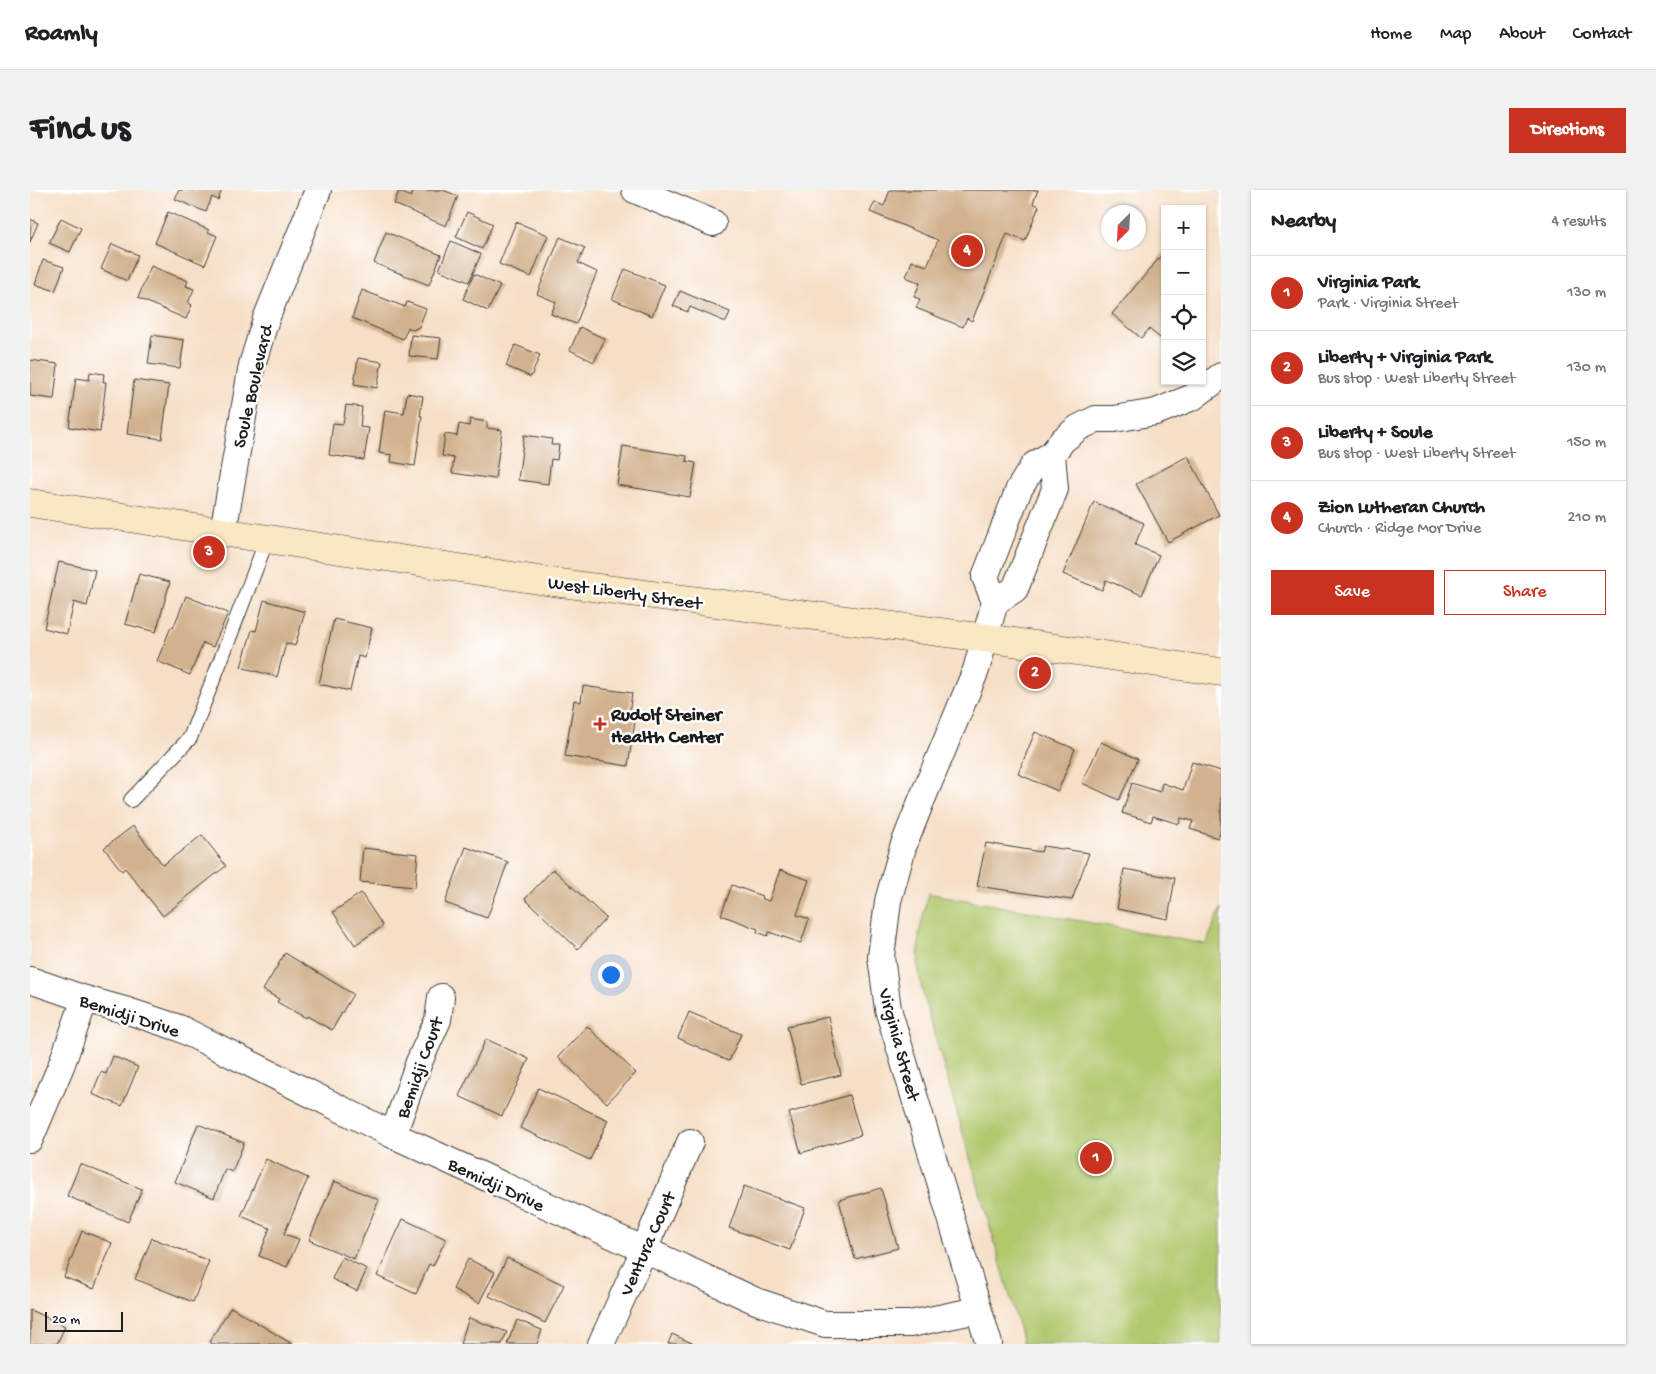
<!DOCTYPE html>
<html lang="en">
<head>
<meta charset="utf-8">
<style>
	:root { --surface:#fff; --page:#f2f2f2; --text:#202124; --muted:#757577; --line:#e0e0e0; --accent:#c8321e }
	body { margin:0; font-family:"Gochi Hand",sans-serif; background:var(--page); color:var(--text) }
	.controls { position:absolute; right:15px; top:15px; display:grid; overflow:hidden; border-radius:0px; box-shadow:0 1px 4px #0004 }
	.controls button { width:45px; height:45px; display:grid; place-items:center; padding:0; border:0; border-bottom:1px solid var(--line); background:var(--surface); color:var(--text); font:25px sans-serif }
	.compass { position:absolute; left:1071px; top:15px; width:45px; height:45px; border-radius:50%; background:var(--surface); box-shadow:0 1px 4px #0004; rotate:204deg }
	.scale { position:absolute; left:15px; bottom:12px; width:78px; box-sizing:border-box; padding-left:5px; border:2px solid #1c1c1c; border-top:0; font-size:14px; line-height:18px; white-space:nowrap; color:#1c1c1c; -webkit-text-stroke:4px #fff; paint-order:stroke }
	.you { position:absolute; left:580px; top:784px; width:18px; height:18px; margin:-12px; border:4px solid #fff; border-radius:50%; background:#1a73e8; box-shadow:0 0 0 8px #1a73e833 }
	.badge { display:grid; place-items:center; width:32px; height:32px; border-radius:50%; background:var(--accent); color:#fff; font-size:16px; font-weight:700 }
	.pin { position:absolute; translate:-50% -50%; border:2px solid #fff; box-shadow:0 1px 5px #0006 }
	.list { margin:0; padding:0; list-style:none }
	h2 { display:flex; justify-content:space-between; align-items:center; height:65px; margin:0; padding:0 20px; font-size:21px }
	h2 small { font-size:16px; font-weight:400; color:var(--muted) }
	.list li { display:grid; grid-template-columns:32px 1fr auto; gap:15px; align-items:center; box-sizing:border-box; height:75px; padding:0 20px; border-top:1px solid var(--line) }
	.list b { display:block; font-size:19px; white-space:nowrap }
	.list p { margin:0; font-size:16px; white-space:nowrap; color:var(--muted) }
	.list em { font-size:16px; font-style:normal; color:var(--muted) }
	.actions { display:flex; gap:10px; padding:15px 20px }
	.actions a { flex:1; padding:11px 0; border:1px solid var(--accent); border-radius:0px; text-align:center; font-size:18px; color:var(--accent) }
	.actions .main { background:var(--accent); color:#fff }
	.icon { flex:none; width:28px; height:28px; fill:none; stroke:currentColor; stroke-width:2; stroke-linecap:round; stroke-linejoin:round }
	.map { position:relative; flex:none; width:1191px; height:1154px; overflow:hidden; border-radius:0px }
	header { display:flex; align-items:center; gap:30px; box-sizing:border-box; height:70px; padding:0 25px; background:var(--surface); border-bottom:1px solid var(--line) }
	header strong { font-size:24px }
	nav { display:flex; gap:28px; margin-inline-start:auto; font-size:18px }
	.intro { display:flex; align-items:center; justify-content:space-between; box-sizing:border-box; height:120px; padding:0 30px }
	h1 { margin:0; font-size:35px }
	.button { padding:12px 22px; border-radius:0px; background:var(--accent); color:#fff; font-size:18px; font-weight:700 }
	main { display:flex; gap:30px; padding:0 30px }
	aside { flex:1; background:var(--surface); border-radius:0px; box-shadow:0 1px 4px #0004 }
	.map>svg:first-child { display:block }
</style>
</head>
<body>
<header>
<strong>Roamly</strong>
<nav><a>Home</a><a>Map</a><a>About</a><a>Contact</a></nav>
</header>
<div class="intro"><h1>Find us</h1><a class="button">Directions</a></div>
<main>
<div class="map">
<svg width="1191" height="1154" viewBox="0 0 1191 1154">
	<rect width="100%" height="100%" fill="#fff"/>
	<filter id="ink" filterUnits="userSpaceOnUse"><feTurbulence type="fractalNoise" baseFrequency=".02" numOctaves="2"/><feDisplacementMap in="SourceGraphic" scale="10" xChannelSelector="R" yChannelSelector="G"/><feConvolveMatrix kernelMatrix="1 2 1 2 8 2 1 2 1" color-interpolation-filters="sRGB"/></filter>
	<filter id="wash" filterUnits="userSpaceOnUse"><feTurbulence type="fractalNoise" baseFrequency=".0096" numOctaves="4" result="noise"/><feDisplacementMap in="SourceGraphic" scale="20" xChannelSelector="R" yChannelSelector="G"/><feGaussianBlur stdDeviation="1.12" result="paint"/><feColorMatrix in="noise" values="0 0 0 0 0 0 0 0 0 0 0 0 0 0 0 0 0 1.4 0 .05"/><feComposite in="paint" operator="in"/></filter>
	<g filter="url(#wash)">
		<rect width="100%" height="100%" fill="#f6dfc6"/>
		<path fill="#b1c86d" stroke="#667244" d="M 898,703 L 1176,754 L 1191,718 L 1191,1154 L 993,1154 L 988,1134 L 892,801 L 888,777 L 889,745 Z"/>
		<g id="blocks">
			<g fill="#d2b28e">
				<path d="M 149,0 L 192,0 L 188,10 L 182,7 L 176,22 L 145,9 Z"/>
				<path d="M 384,0 L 413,0 L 428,6 L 416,36 L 364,14 L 369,1 L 381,7 Z"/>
				<path d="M 860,0 L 1008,0 L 1003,13 L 1009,16 L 995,51 L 977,44 L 942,131 L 937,128 L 933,137 L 886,118 L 890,109 L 884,107 L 890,93 L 876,87 L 882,71 L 897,76 L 908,50 L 840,22 L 845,12 L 854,16 Z"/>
				<path d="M 138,22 L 179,40 L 178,42 L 187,46 L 175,75 L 125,53 Z"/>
				<path d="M 437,22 L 463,34 L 452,59 L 426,47 Z"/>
				<path d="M 31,28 L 51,38 L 40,62 L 19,53 Z"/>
				<path d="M 0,29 L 8,33 L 0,52 Z"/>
				<path d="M 486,32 L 518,45 L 501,87 L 469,74 Z"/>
				<path d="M 356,42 L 411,65 L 399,95 L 344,73 Z"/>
				<path d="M 530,47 L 555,58 L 548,73 L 567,82 L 546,134 L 521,124 L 526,112 L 507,104 Z"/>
				<path d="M 421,51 L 451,64 L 439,92 L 409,80 Z"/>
				<path d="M 82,54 L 108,65 L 97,91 L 71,79 Z"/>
				<path d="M 1135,61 L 1135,152 L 1119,139 L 1111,148 L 1082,124 Z"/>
				<path d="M 13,70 L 34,77 L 25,101 L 5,94 Z"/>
				<path d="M 121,76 L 158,91 L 156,96 L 164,99 L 158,113 L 162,115 L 156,129 L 108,108 Z"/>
				<path d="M 595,79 L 635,95 L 622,126 L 582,109 Z"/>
				<path d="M 444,84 L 470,96 L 458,121 L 433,109 Z"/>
				<path d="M 332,100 L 375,117 L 377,112 L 396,119 L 389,137 L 383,140 L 378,137 L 373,149 L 322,128 Z"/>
				<path d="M 650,101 L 700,122 L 696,132 L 660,117 L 658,122 L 643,116 Z"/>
				<path d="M 550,137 L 575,149 L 564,172 L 540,160 Z"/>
				<path d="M 122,145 L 154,150 L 150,178 L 118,174 Z"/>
				<path d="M 381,145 L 411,148 L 408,169 L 379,166 Z"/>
				<path d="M 485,155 L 510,165 L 501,187 L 476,176 Z"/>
				<path d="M 328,168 L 352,172 L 347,198 L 324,194 Z"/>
				<path d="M 0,170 L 28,174 L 24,209 L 0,206 Z"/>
				<path d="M 60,182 L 74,184 L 73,192 L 76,192 L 70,242 L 39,237 L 46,188 L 59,190 Z"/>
				<path d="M 104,190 L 139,195 L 132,249 L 97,244 Z"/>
				<path d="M 377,203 L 393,206 L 390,226 L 392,226 L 385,276 L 361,272 L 362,265 L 349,263 L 355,220 L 374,223 Z"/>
				<path d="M 316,215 L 332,217 L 330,237 L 339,238 L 334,270 L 299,265 L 303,233 L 313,234 Z"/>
				<path d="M 440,229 L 457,232 L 457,238 L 472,240 L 465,289 L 422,283 L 424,268 L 412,266 L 415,244 L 427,246 L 429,234 L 439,236 Z"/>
				<path d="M 494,245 L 522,249 L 521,255 L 529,255 L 527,270 L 521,269 L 518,294 L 488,290 Z"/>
				<path d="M 593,256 L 657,266 L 656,271 L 666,273 L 660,307 L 587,295 Z"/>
				<path d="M 1158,266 L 1189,325 L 1138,352 L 1106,294 Z"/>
				<path d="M 1064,312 L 1114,333 L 1105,355 L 1129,365 L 1112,405 L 1076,390 L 1072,400 L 1033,384 Z"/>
				<path d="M 29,372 L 65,380 L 57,416 L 44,412 L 37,444 L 14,438 Z"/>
				<path d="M 109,384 L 140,392 L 126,442 L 95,434 Z"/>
				<path d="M 156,406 L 198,423 L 183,457 L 173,453 L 160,485 L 127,471 L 141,437 L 143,438 Z"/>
				<path d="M 234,410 L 275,422 L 265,456 L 256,453 L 247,487 L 211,477 L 222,440 L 226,441 Z"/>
				<path d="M 304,429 L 342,438 L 335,468 L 328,466 L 320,501 L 289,494 Z"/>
				<path d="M 553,496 L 602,503 L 599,524 L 606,525 L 598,576 L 535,566 L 544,510 L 551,512 Z"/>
				<path d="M 1005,542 L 1045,559 L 1028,601 L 988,584 Z"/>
				<path d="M 1071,552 L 1108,569 L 1089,610 L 1052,593 Z"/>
				<path d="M 1162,572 L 1191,581 L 1191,639 L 1188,648 L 1160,639 L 1163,631 L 1151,628 L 1149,634 L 1123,626 L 1121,632 L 1092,623 L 1102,593 L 1130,602 L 1132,593 L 1153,600 Z"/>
				<path d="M 103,636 L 133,675 L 172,645 L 196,676 L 133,726 L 95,678 L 92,681 L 74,658 Z"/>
				<path d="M 956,653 L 1011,662 L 1013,656 L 1059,663 L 1042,710 L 947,696 Z"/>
				<path d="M 436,657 L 478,672 L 457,728 L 415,713 Z"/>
				<path d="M 333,658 L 388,664 L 385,697 L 330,692 Z"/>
				<path d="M 523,679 L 576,728 L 548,759 L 495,709 Z"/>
				<path d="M 1094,679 L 1145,688 L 1138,729 L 1087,719 Z"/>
				<path d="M 750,680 L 779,690 L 767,725 L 779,729 L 771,753 L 739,742 L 738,746 L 727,742 L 728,739 L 691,725 L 702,695 L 732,706 L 731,708 L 739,711 Z"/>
				<path d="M 331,703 L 353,736 L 325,755 L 303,722 Z"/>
				<path d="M 255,763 L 323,804 L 302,840 L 277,826 L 276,828 L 247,812 L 249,809 L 233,800 Z"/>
				<path d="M 659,822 L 711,844 L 699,871 L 648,848 Z"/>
				<path d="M 798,827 L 811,885 L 771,894 L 757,836 Z"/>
				<path d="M 557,836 L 606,883 L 577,913 L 528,867 Z"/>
				<path d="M 456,849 L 499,869 L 472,926 L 429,906 Z"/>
				<path d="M 83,866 L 108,877 L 92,916 L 62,904 L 71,882 L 76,884 Z"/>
				<path d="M 508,898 L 578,930 L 560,970 L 490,938 Z"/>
				<path d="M 819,905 L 831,945 L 771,963 L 759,923 Z"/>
				<path d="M 168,934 L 214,953 L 202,982 L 195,979 L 184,1008 L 145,992 Z"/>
				<path d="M 236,969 L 278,988 L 254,1044 L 269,1049 L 257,1077 L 229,1066 L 240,1038 L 211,1026 Z"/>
				<path d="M 50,974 L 112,999 L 98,1032 L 37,1006 Z"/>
				<path d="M 304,991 L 349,1010 L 324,1069 L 279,1050 Z"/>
				<path d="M 714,996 L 775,1018 L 760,1060 L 699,1038 Z"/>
				<path d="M 851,998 L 868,1058 L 825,1069 L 809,1010 Z"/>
				<path d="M 373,1029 L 416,1049 L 403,1076 L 399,1074 L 386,1104 L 347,1086 Z"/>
				<path d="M 52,1041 L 82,1053 L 64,1099 L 34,1087 Z"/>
				<path d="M 122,1048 L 179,1071 L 163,1112 L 105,1089 Z"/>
				<path d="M 312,1067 L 337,1079 L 327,1101 L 302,1089 Z"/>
				<path d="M 477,1068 L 534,1095 L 515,1133 L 459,1106 Z"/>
				<path d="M 438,1069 L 465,1082 L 449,1113 L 423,1099 Z"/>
				<path d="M 201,1117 L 262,1154 L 182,1154 L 179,1152 Z"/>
				<path d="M 0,1120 L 35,1136 L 27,1154 L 0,1154 Z"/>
				<path d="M 439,1128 L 477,1142 L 472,1154 L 430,1154 Z"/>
				<path d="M 487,1130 L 512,1140 L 507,1154 L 477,1154 Z"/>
				<path d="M 642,1144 L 664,1154 L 638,1154 Z"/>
			</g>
		</g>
	</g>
	<g filter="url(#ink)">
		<use href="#blocks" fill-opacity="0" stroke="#3d3936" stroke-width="1"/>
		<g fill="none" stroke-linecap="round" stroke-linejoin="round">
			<defs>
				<path id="lane" d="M 101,610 L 160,548 L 190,472 L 237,349"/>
				<g id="street">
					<path d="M 605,0 L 683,33"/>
					<path d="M 193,342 L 222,175 L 236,129 L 288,0"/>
					<path d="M 965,412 L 985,399 L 1025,299 L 1022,264"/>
					<path d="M 0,790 L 55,809 L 98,821 L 149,838 L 363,945 L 726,1111 L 795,1134 L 880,1134 L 948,1120"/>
					<path d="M 363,945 L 389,872 L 408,830 L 411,807"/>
					<path d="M 0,949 L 31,876 L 55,809"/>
					<path d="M 571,1154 L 614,1060 L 660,952"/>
					<path d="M 959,1154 L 858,819 L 851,767 L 858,711 L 873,657 L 890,614 L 946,480 L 965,412 L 955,387 L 989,299 L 1004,275 L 1022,264 L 1033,250 L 1048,238 L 1066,229 L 1084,229 L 1126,222 L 1163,207 L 1191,186"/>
				</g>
				<path id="secondary" d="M 0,313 L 522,392 L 956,448 L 1191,482"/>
			</defs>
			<use href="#lane" stroke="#3d3936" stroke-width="16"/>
			<use href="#street" stroke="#3d3936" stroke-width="28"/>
			<use href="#secondary" stroke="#3d3936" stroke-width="29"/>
			<use href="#lane" stroke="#fff" stroke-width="14"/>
			<use href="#street" stroke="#fff" stroke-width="26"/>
			<use href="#secondary" stroke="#fae7c3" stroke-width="28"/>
		</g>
	</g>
	<path fill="#c8321e" stroke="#fff" stroke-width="2" d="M567.5 526.5h5v5h5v5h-5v5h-5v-5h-5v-5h5z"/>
	<g text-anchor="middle" stroke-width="5" stroke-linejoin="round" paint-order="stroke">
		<g font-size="19" fill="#1c1c1c" stroke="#fff">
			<text transform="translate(221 196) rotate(-77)" y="7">Soule Boulevard</text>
			<text transform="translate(595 401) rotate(8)" y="7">West Liberty Street</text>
			<text transform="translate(100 824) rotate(18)" y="7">Bemidji Drive</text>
			<text transform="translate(871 854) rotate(75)" y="7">Virginia Street</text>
			<text transform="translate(388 877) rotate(-70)" y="7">Bemidji Court</text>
			<text transform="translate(467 993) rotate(25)" y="7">Bemidji Drive</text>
			<text transform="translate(616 1053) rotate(-66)" y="7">Ventura Court</text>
		</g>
		<g font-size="19" font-weight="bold" fill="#1c1c1c" stroke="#fff" text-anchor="start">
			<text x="581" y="530">Rudolf Steiner<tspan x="581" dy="22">Health Center</tspan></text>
		</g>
	</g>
</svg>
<div class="controls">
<button>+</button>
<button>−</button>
<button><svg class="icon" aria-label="locate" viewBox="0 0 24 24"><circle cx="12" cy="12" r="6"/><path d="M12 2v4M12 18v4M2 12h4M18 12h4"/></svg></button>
<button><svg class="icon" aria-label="layers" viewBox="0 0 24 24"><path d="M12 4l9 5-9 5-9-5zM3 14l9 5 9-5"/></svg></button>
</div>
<svg class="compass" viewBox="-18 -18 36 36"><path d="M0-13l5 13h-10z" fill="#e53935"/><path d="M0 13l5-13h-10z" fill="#757577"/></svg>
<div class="scale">20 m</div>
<div class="you"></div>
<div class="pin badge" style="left:1066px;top:968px">1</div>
<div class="pin badge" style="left:1005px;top:483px">2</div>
<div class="pin badge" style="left:179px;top:362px">3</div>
<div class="pin badge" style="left:937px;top:61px">4</div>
</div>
<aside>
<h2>Nearby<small>4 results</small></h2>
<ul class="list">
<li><span class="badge">1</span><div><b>Virginia Park</b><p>Park · Virginia Street</p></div><em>130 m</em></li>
<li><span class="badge">2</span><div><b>Liberty + Virginia Park</b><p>Bus stop · West Liberty Street</p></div><em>130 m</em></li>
<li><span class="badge">3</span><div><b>Liberty + Soule</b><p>Bus stop · West Liberty Street</p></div><em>150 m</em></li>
<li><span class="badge">4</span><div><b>Zion Lutheran Church</b><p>Church · Ridge Mor Drive</p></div><em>210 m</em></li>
</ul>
<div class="actions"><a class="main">Save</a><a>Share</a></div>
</aside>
</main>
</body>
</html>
